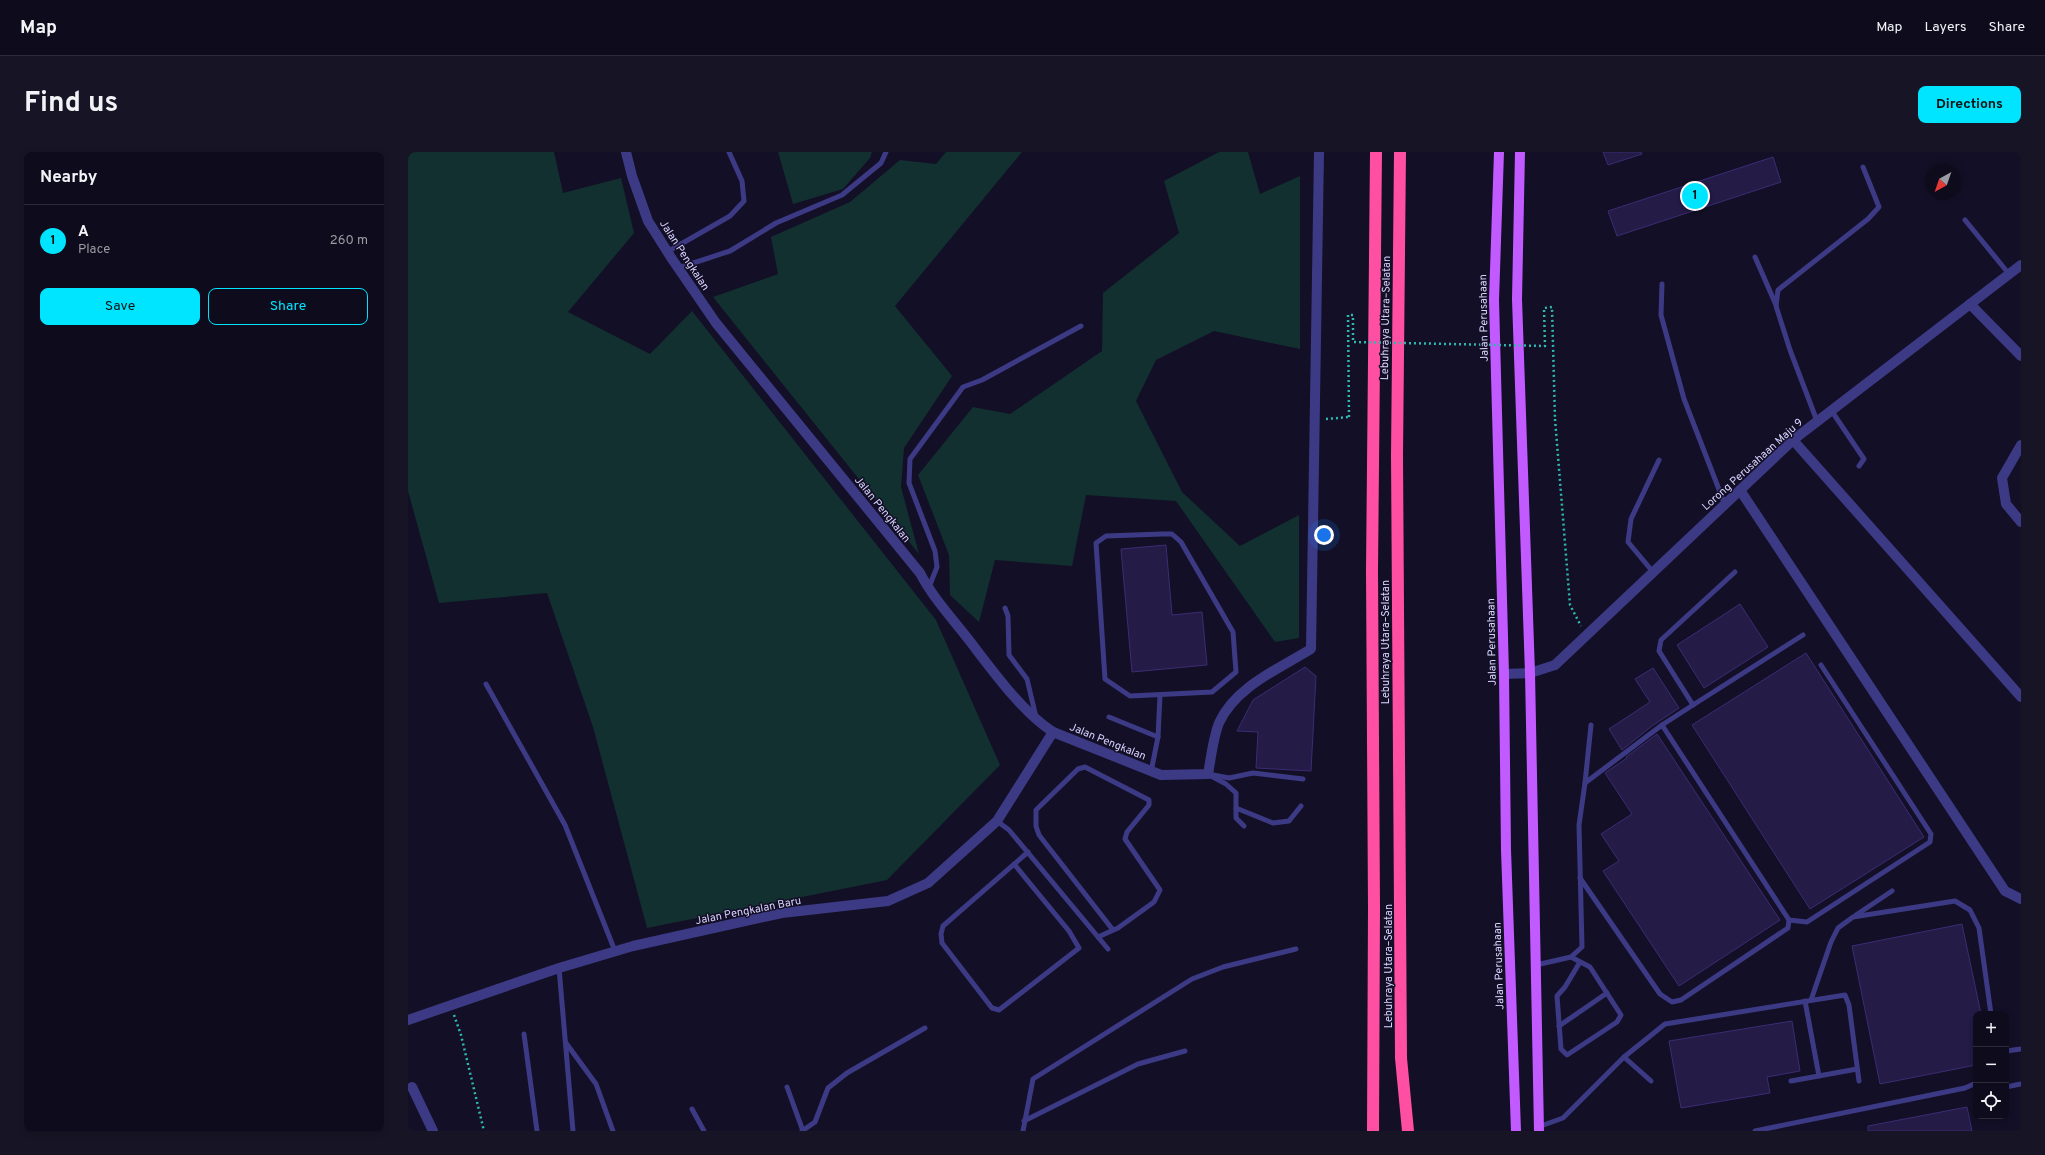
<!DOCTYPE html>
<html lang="en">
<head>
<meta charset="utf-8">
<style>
	:root { --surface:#0e0b1c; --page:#171425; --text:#f1f3f6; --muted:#9b9ba3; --line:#2e2b3b; --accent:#00e5ff }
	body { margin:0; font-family:Overpass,sans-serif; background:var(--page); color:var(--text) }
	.controls { position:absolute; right:12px; bottom:12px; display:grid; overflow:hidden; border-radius:8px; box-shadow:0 2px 6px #0003 }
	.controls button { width:36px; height:36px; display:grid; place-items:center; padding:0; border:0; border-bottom:1px solid var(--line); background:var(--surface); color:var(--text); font:20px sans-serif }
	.compass { position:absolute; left:1517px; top:12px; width:36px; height:36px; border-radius:50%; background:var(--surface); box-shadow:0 2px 6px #0003; rotate:220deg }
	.you { position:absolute; left:916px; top:383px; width:14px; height:14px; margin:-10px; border:3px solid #fff; border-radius:50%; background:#1a73e8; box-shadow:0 0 0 6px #1a73e833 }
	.badge { display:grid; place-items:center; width:26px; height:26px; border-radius:50%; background:var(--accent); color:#111; font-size:13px; font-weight:700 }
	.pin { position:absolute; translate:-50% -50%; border:2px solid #fff; box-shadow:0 1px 4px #0006 }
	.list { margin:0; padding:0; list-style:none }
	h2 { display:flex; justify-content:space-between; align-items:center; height:52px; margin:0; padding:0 16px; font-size:17px }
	h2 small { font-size:13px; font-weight:400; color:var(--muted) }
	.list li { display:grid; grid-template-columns:26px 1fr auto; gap:12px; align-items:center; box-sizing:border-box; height:72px; padding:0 16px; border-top:1px solid var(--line) }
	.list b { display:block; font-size:15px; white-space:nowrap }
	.list p { margin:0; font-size:13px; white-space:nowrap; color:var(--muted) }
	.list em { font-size:13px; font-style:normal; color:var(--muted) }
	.actions { display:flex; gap:8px; padding:12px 16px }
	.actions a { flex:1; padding:9px 0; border:1px solid var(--accent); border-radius:8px; text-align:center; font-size:14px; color:var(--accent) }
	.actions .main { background:var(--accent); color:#111 }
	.icon { flex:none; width:22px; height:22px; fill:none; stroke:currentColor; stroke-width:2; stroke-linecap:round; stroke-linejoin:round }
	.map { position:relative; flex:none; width:1613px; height:979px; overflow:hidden; border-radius:8px }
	header { display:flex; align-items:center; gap:24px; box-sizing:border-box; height:56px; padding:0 20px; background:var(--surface); border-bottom:1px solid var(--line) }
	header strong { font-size:19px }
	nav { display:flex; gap:22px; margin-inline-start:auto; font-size:14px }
	.intro { display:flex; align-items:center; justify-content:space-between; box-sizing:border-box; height:96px; padding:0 24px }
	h1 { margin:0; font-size:28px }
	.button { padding:10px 18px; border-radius:8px; background:var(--accent); color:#111; font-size:14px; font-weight:700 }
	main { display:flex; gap:24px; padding:0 24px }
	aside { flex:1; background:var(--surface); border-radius:8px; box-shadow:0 2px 6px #0003 }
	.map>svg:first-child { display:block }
</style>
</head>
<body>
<header>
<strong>Map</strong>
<nav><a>Map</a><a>Layers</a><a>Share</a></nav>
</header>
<div class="intro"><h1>Find us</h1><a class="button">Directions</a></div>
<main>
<aside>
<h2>Nearby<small></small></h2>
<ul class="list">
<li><span class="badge">1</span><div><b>A</b><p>Place</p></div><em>260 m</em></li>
</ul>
<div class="actions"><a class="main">Save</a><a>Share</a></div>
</aside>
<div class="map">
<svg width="1613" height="979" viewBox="0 0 1613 979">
	<rect width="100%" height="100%" fill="#130f26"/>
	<g fill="#12302f">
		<path d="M 0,0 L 146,0 L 155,41 L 213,26 L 226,81 L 160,160 L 242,202 L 284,159 L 528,468 L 592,613 L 479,728 L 239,776 L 185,575 L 139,441 L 31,451 L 0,339 Z"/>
		<path d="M 370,0 L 464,0 L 462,6 L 435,37 L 385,52 Z"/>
		<path d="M 538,0 L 614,0 L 487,154 L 544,224 L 496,296 L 493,335 L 511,402 L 305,145 L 370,122 L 363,85 L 442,50 L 492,8 L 528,12 Z"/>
		<path d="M 811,0 L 840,0 L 852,42 L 892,24 L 892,197 L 806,179 L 748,208 L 728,249 L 774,340 L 832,394 L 891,363 L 891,486 L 867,490 L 768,349 L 678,343 L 664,414 L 587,408 L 571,470 L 542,443 L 541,403 L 510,323 L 565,255 L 602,262 L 694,199 L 695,141 L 771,81 L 756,29 Z"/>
	</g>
	<g fill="#241b47" stroke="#3b2d73">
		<path d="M 1195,0 L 1233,0 L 1234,2 L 1200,13 Z"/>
		<path d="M 1365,5 L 1373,30 L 1209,84 L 1200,59 Z"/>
		<path d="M 758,393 L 764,463 L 794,460 L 799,513 L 724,520 L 713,397 Z"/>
		<path d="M 1332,452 L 1360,495 L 1296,536 L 1269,493 Z"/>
		<path d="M 1398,501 L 1516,685 L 1402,757 L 1284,573 Z"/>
		<path d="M 897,515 L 908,524 L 903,619 L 848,616 L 850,580 L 829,579 L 845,548 Z"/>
		<path d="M 1245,516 L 1271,556 L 1244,574 L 1214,598 L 1201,577 L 1242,550 L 1227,527 Z"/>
		<path d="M 1249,582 L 1372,768 L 1271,834 L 1195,719 L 1211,709 L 1193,682 L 1224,662 L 1197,621 L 1219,606 L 1218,605 Z"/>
		<path d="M 1554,772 L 1573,862 L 1568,862 L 1568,913 L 1472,932 L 1444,794 Z"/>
		<path d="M 1384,869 L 1392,919 L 1359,925 L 1362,941 L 1273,956 L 1261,889 Z"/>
		<path d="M 1559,955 L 1564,979 L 1460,979 L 1460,974 Z"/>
	</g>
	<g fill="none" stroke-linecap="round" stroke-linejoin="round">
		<g stroke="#2fb8b0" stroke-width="2.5" stroke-dasharray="2 3" stroke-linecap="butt">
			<path d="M 918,267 L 941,265"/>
			<path d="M 1147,267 L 1162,453 L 1173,474"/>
			<path d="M 46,863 L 53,883 L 76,979"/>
		</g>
		<g stroke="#3d3a85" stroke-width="5">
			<path d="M 1557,68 L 1601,122"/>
			<path d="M 259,100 L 322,64 L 336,49 L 334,29 L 321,0"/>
			<path d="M 1347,105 L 1368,153"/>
			<path d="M 270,116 L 322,99 L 368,71 L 434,43 L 473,11 L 478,0"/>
			<path d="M 1254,132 L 1253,163 L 1276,247 L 1317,353"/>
			<path d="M 1423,258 L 1456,307 L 1451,314"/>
			<path d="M 1409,269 L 1382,198 L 1368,154 L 1370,138 L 1460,67 L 1471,55 L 1455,15"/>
			<path d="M 754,382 L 764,382 L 773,390 L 825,480 L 828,520 L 804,540 L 722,544 L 697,527 L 688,391 L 698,384 Z"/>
			<path d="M 1245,420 L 1220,390 L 1223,367 L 1251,308"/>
			<path d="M 521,435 L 529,415 L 527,399 L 501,331 L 502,307 L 555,235 L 574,228 L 673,174"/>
			<path d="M 597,456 L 600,464 L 601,503 L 619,527 L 628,565"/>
			<path d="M 78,532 L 157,673 L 207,799"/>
			<path d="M 1285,553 L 1395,483"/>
			<path d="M 701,565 L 750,585"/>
			<path d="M 1254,573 L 1285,553 L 1251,499 L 1253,488 L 1327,420"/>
			<path d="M 743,620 L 750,585 L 752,543"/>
			<path d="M 800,622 L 821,626 L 845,621 L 895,627"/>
			<path d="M 803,624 L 818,632 L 828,641 L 828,666 L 836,674"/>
			<path d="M 828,656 L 865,671 L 881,669 L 893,654"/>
			<path d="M 589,669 L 601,678 L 700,797"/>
			<path d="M 606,712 L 661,779 L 671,796 L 591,858 L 584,856 L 534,791 L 533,782 L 535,774 L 620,700"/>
			<path d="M 1172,726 L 1252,842 L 1264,850 L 1273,848 L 1380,776 L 1381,768 L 1254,573 L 1177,631"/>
			<path d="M 1448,763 L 1484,739"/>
			<path d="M 1381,768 L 1399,770 L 1522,690 L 1523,682 L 1413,513"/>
			<path d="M 690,785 L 710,776 L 746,750 L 752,738 L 717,687 L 719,680 L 741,653 L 741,648 L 677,615 L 670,617 L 628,658 L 628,674 L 631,683 L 705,778"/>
			<path d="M 1163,805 L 1182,815 L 1213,863 L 1209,870 L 1159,903 L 1153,897 L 1149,844 L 1157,835 L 1172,810"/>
			<path d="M 1128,813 L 1163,805 L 1174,795 L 1171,673 L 1177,631 L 1183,573"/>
			<path d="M 151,816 L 165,979"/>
			<path d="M 1403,848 L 1423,790 L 1430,776 L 1445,765 L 1547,749 L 1562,758 L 1571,776 L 1583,862"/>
			<path d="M 1397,849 L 1411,924"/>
			<path d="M 1151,874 L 1199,841"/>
			<path d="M 116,882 L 129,979"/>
			<path d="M 158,891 L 188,932 L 205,979"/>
			<path d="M 1598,899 L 1613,897"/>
			<path d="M 1216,905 L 1243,929"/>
			<path d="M 1383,929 L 1449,917"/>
			<path d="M 379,935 L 395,979"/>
			<path d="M 1598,935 L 1613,932"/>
			<path d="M 284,957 L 296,979"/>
			<path d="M 616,969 L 730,912 L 777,899"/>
			<path d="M 1130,975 L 1155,966 L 1216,905 L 1257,872 L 1437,843 L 1441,853 L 1451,929"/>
			<path d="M 394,979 L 407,970 L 420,936 L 439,921 L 517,876"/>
			<path d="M 615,979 L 625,927 L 784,827 L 815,815 L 888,797"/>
			<path d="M 1347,979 L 1557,936 L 1568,931"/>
		</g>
		<g stroke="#3d3a85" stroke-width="10">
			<path d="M 218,0 L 224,24 L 240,69 L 264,107 L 308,171 L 512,421 C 525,446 544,466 561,488 C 584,518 614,560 645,580 L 753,623 L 800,622 C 803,606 805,586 811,571 C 827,535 872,516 903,497 L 911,0"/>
			<path d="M 1562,152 L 1613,204"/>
			<path d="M 1385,288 L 1613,545"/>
			<path d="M 1613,293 L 1594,326 L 1598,352 L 1613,370"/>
			<path d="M 1332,338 L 1597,739 L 1613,747"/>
			<path d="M 1096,522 L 1122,521 L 1147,513 L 1385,288 L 1613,113"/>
			<path d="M 0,868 L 151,816 L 225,794 L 374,761 L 480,749 L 520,731 L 589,669 L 645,580"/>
			<path d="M 4,935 L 25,979"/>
		</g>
		<g stroke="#c25bff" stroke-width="10">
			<path d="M 1091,0 L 1086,148 L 1096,522 L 1098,698 L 1108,979"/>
			<path d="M 1112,0 L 1109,147 L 1122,521 L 1131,979"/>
		</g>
		<g stroke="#ff4fa3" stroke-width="12">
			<path d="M 992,0 L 989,304 L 993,906 L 1000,979"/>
			<path d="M 965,979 L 966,756 L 964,419 L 968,0"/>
		</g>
		<path stroke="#2fb8b0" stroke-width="2.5" stroke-dasharray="2 3" stroke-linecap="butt" d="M 941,265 L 940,163 L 945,163 L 945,190 L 1137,194 L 1136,156 L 1144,155 L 1147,267"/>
	</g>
	<g text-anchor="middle" stroke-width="3" stroke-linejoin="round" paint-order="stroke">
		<g font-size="11" fill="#d9d4ff" stroke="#130f26">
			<text transform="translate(277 103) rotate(57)" y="4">Jalan Pengkalan</text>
			<text transform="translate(977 166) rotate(-89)" y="4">Lebuhraya Utara–Selatan</text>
			<text transform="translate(1075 166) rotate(-91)" y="4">Jalan Perusahaan</text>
			<text transform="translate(1344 312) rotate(-42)" y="4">Lorong Perusahaan Maju 9</text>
			<text transform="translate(475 357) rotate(51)" y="4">Jalan Pengkalan</text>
			<text transform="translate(977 490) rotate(-90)" y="4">Lebuhraya Utara–Selatan</text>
			<text transform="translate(1083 490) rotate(-91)" y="4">Jalan Perusahaan</text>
			<text transform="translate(700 589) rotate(22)" y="4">Jalan Pengkalan</text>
			<text transform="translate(340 758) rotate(-11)" y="4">Jalan Pengkalan Baru</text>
			<text transform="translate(980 814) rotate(-90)" y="4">Lebuhraya Utara–Selatan</text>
			<text transform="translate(1090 814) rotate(-92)" y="4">Jalan Perusahaan</text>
		</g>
	</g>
</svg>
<div class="controls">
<button>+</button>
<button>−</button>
<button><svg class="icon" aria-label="locate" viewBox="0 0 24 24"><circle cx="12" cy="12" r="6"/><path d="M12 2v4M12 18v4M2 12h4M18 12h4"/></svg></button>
</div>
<svg class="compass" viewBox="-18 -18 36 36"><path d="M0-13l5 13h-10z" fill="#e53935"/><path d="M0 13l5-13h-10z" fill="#9b9ba3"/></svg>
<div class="you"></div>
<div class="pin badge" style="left:1287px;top:44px">1</div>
</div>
</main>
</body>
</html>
